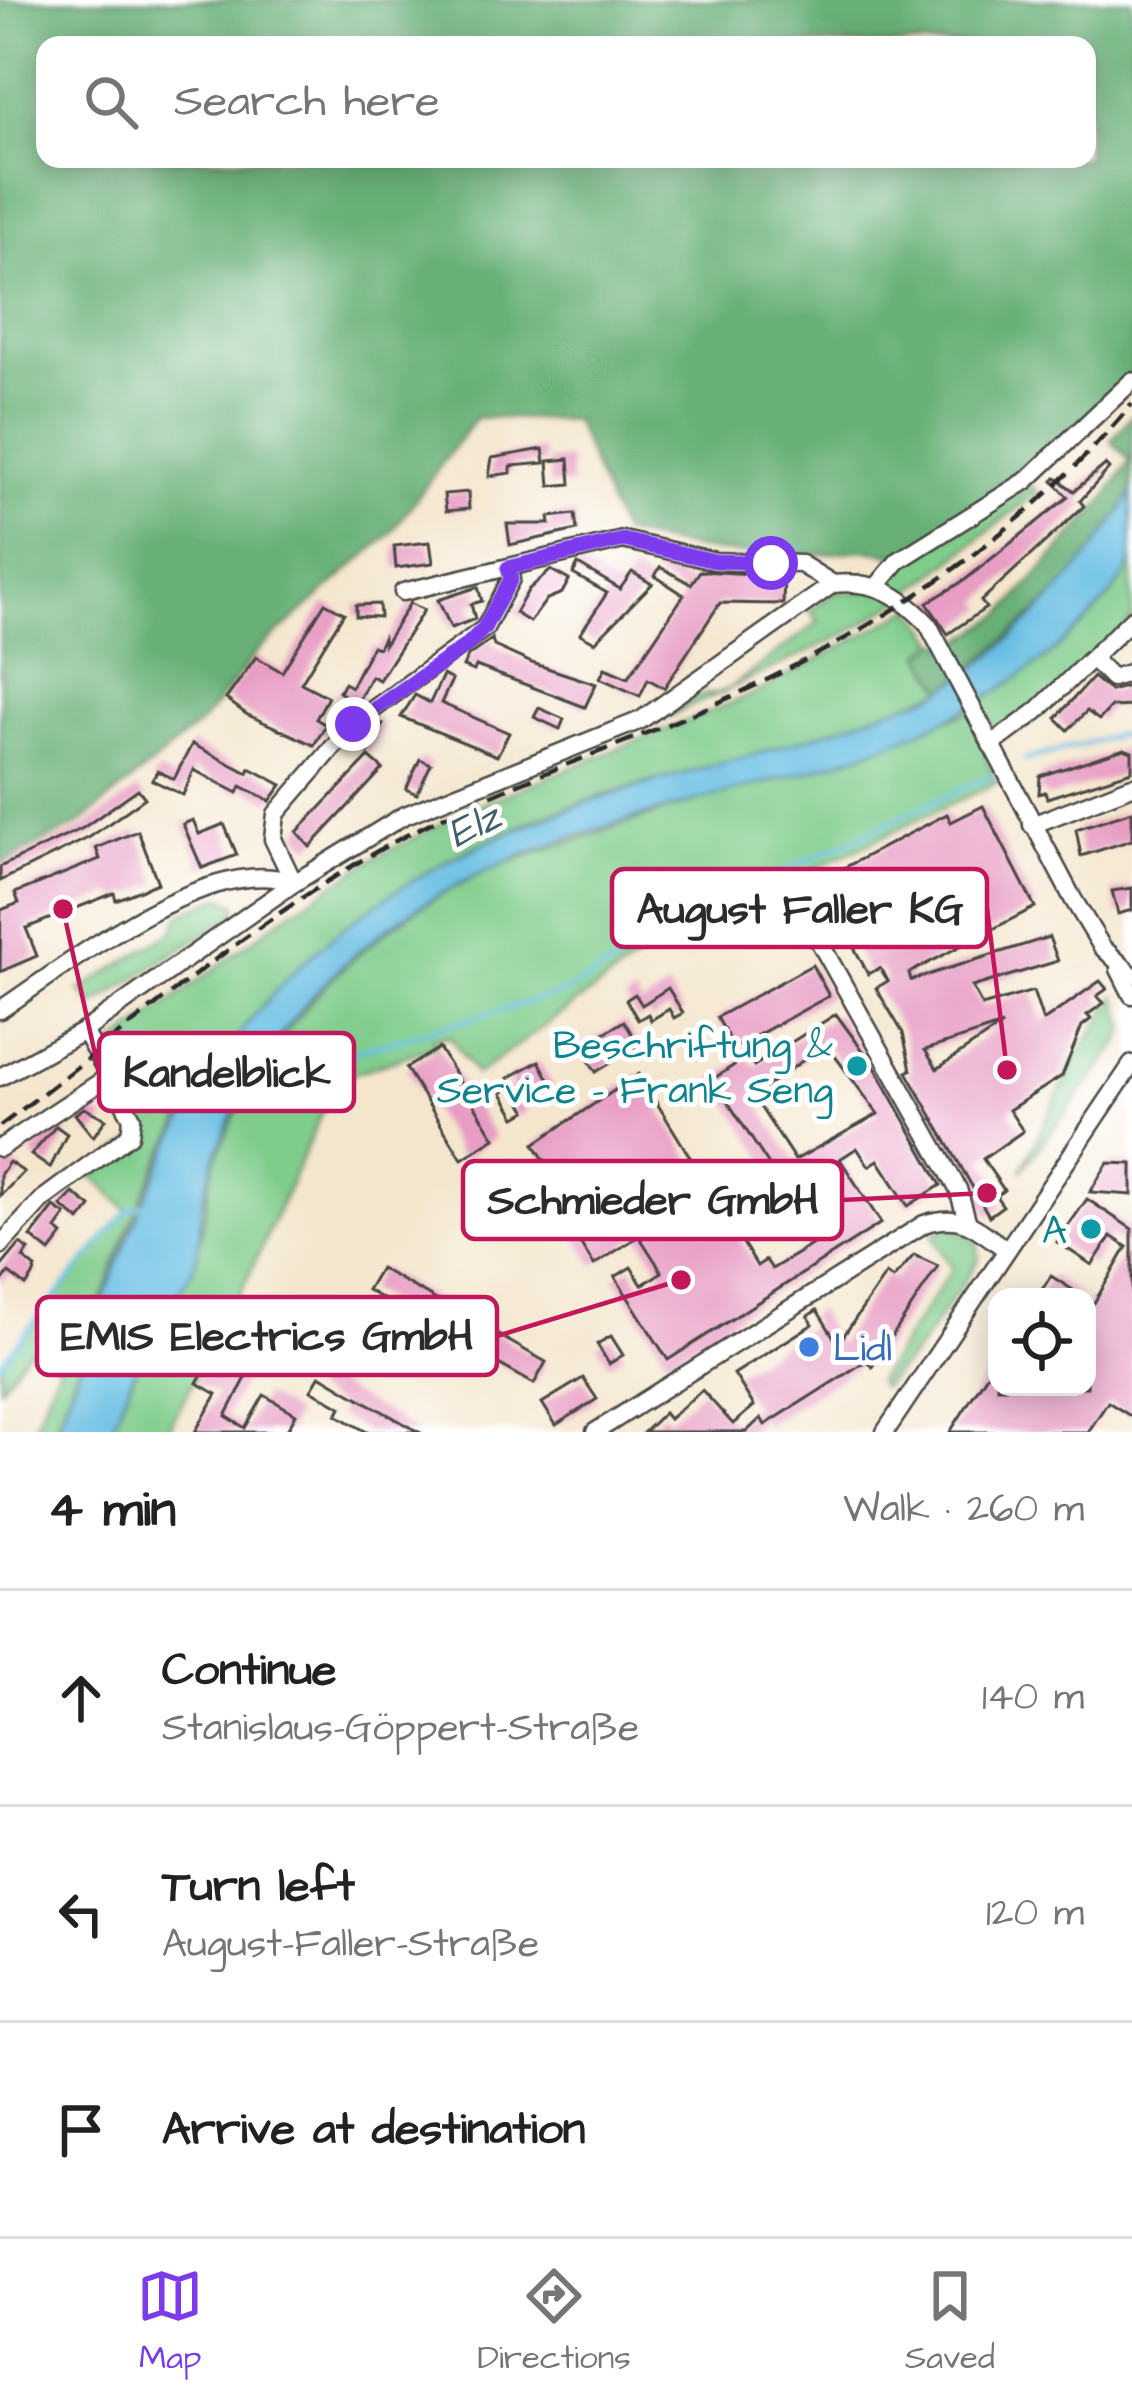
<!DOCTYPE html>
<html lang="en">
<head>
<meta charset="utf-8">
<style>
	:root { --surface:#fff; --page:#f2f2f2; --text:#202124; --muted:#757577; --line:#e0e0e0; --accent:#7c3aed }
	body { margin:0; font-family:"Architects Daughter",sans-serif; background:var(--page); color:var(--text) }
	.controls { position:absolute; right:36px; bottom:36px; display:grid; overflow:hidden; border-radius:24px; box-shadow:0 6px 30px #0003 }
	.controls button { width:108px; height:108px; display:grid; place-items:center; padding:0; border:0; border-bottom:3px solid var(--line); background:var(--surface); color:var(--text); font:60px sans-serif }
	.stop { position:absolute; width:36px; height:36px; margin:-27px; border:9px solid #7c3aed; border-radius:50%; background:#fff }
	.stop.end { background:#7c3aed; border-color:#fff; box-shadow:0 3px 12px #0008 }
	.list { margin:0; padding:0; list-style:none }
	h2 { display:flex; justify-content:space-between; align-items:center; height:156px; margin:0; padding:0 48px; font-size:51px }
	h2 small { font-size:39px; font-weight:400; color:var(--muted) }
	.list li { display:grid; grid-template-columns:78px 1fr auto; gap:36px; align-items:center; box-sizing:border-box; height:216px; padding:0 48px; border-top:3px solid var(--line) }
	.list b { display:block; font-size:45px; white-space:nowrap }
	.list p { margin:0; font-size:39px; white-space:nowrap; color:var(--muted) }
	.list em { font-size:39px; font-style:normal; color:var(--muted) }
	.icon { flex:none; width:66px; height:66px; fill:none; stroke:currentColor; stroke-width:2; stroke-linecap:round; stroke-linejoin:round }
	.map { position:relative; flex:none; width:1132px; height:1432px; overflow:hidden }
	.search { position:absolute; background:var(--surface); box-shadow:0 6px 30px #0003; left:36px; right:36px; top:36px; height:132px; display:flex; align-items:center; gap:30px; box-sizing:border-box; padding:0 42px; border-radius:24px; color:var(--muted); font-size:45px }
	.sheet { height:804px; background:var(--surface) }
	nav { display:flex; justify-content:space-around; align-items:center; box-sizing:border-box; height:168px; border-top:3px solid var(--line); background:var(--surface); font-size:33px; color:var(--muted) }
	nav a { display:grid; justify-items:center; gap:6px }
	nav .on { color:var(--accent) }
	.map>svg:first-child { display:block }
</style>
</head>
<body>
<div class="map">
<svg width="1132" height="1432" viewBox="0 0 1132 1432">
	<rect width="100%" height="100%" fill="#fff"/>
	<filter id="ink" filterUnits="userSpaceOnUse"><feTurbulence type="fractalNoise" baseFrequency=".00833" numOctaves="2"/><feDisplacementMap in="SourceGraphic" scale="24" xChannelSelector="R" yChannelSelector="G"/><feConvolveMatrix kernelMatrix="1 2 1 2 8 2 1 2 1" color-interpolation-filters="sRGB"/></filter>
	<filter id="wash" filterUnits="userSpaceOnUse"><feTurbulence type="fractalNoise" baseFrequency=".004" numOctaves="4" result="noise"/><feDisplacementMap in="SourceGraphic" scale="48" xChannelSelector="R" yChannelSelector="G"/><feGaussianBlur stdDeviation="2.7" result="paint"/><feColorMatrix in="noise" values="0 0 0 0 0 0 0 0 0 0 0 0 0 0 0 0 0 1.4 0 .05"/><feComposite in="paint" operator="in"/></filter>
	<g filter="url(#wash)">
		<rect width="100%" height="100%" fill="#f4e6cd"/>
		<g fill="#7fcc8b" stroke="#557c5b" stroke-width="3">
			<path d="M 1031,486 L 1038,492 L 901,600 L 844,635 L 662,720 L 698,695 L 722,694 L 819,622 L 810,610 L 834,593 L 860,591 Z"/>
			<path d="M 1132,563 L 1132,619 L 1037,711 L 982,744 L 996,783 L 666,939 L 476,1075 L 450,1036 L 432,1039 L 436,1046 L 337,1079 L 249,1275 L 167,1432 L 110,1432 C 125,1396 139,1358 157,1323 C 169,1299 186,1276 196,1251 C 207,1224 204,1190 215,1162 C 266,1026 371,919 505,863 L 964,714 L 1049,656 L 1092,615 Z"/>
			<path d="M 913,608 L 938,642 L 922,654 L 944,690 C 898,706 853,727 807,742 C 741,764 671,774 604,795 C 414,856 295,945 187,1112 C 128,1205 93,1329 54,1432 L 32,1432 L 59,1365 L 29,1349 L 0,1387 L 0,1363 L 127,1210 L 89,1172 L 139,1137 L 141,1118 L 104,1052 L 286,915 L 378,856 L 476,806 L 754,694 Z"/>
			<path d="M 220,897 L 236,903 L 236,913 L 93,1006 L 80,990 L 174,931 L 180,914 Z"/>
			<path d="M 1116,996 L 1126,1028 L 1120,1043 L 1021,1171 L 1075,1061 Z"/>
			<path d="M 952,1225 L 977,1241 L 979,1259 L 919,1348 L 882,1387 L 877,1381 L 952,1269 L 932,1235 Z"/>
		</g>
		<g fill="#67b077" stroke="#496e51" stroke-width="3" fill-rule="evenodd">
			<path d="M 0,0 L 1132,0 L 1132,381 L 1075,439 L 898,561 L 892,554 C 861,546 839,554 808,555 C 742,558 684,549 621,533 L 574,420 L 476,417 L 391,533 L 256,653 L 202,722 L 81,823 L 0,864 ZM 45,45 L 1087,45 L 1087,159 L 45,159 Z"/>
			<path d="M 1132,415 C 1132,439 1132,466 1132,489 C 1121,551 993,650 944,690 L 922,654 L 938,642 L 955,645 L 1003,614 L 1105,499 L 1130,460 L 1111,441 Z"/>
		</g>
		<path fill="#66bee3" stroke="#487487" stroke-width="3" d="M 1132,492 C 1132,512 1132,546 1131,564 C 1120,589 1092,616 1073,634 C 876,817 572,775 367,944 C 290,1007 224,1103 203,1200 C 198,1220 202,1242 195,1263 C 187,1286 169,1303 157,1324 C 137,1356 125,1397 110,1432 L 55,1432 C 113,1278 162,1113 277,989 C 394,862 560,805 723,763 C 777,749 826,733 878,713 C 900,705 927,700 946,688 C 1020,640 1088,568 1132,492 Z"/>
		<g fill="none" stroke-linecap="round" stroke-linejoin="round">
			<g stroke="#66bee3" stroke-width="4.5">
				<path d="M 1025,760 L 1132,731"/>
				<path d="M 247,1082 L 569,991 L 724,899 L 992,775"/>
				<path d="M 0,1363 L 128,1210 L 144,1205"/>
			</g>
		</g>
		<g id="blocks">
			<g fill="#e89dc5" fill-rule="evenodd">
				<path d="M 543,449 L 545,463 L 511,466 L 511,473 L 489,476 L 492,458 Z"/>
				<path d="M 569,459 L 571,484 L 550,486 L 548,461 Z"/>
				<path d="M 1105,465 L 1109,469 L 1080,501 L 1084,506 L 981,601 L 986,608 L 948,634 L 927,603 L 965,580 L 1068,497 L 1053,481 L 1056,478 L 1074,491 Z"/>
				<path d="M 468,492 L 469,509 L 446,511 L 444,494 Z"/>
				<path d="M 575,514 L 577,530 L 510,545 L 507,524 L 550,524 L 549,517 Z"/>
				<path d="M 430,542 L 433,563 L 396,568 L 394,546 Z"/>
				<path d="M 578,564 L 620,589 L 632,572 L 652,584 L 595,642 L 580,634 L 607,593 L 573,574 Z"/>
				<path d="M 660,567 L 691,584 L 700,571 L 784,576 L 783,604 L 720,603 L 664,688 L 648,679 L 640,696 L 600,678 L 605,668 L 628,678 L 684,595 L 655,576 Z"/>
				<path d="M 551,570 L 569,580 L 562,593 L 547,599 L 530,622 L 515,613 L 529,589 Z"/>
				<path d="M 478,587 L 482,601 L 471,604 L 475,619 L 451,628 L 438,600 Z"/>
				<path d="M 325,603 L 344,613 L 301,683 L 328,697 L 316,719 L 326,725 L 314,745 L 246,714 L 226,699 L 256,657 L 282,672 Z"/>
				<path d="M 410,603 L 424,610 L 379,680 L 371,676 L 357,703 L 339,692 L 344,683 L 351,687 L 372,646 L 378,648 L 383,638 L 384,645 Z"/>
				<path d="M 379,604 L 380,617 L 356,616 L 356,605 Z"/>
				<path d="M 492,639 L 494,646 L 532,663 L 596,684 L 585,707 L 476,666 L 474,671 L 463,667 L 468,656 Z"/>
				<path d="M 443,675 L 452,680 L 441,703 L 509,733 L 497,756 L 401,717 L 415,695 L 430,703 Z"/>
				<path d="M 1093,677 L 1110,691 L 1132,685 L 1132,706 L 1111,707 L 1099,720 L 1087,711 L 1068,730 L 1056,718 Z"/>
				<path d="M 539,708 L 564,719 L 560,729 L 534,717 Z"/>
				<path d="M 378,721 L 383,724 L 368,753 L 357,747 Z"/>
				<path d="M 192,744 L 248,773 L 250,768 L 282,785 L 270,801 L 241,786 L 238,793 L 194,770 L 183,795 L 152,780 L 158,771 L 174,779 Z"/>
				<path d="M 1124,749 L 1132,752 L 1132,771 L 1047,798 L 1045,792 L 1039,794 L 1040,776 Z"/>
				<path d="M 369,757 L 383,769 L 310,847 L 297,832 Z"/>
				<path d="M 420,759 L 431,764 L 417,794 L 406,789 Z"/>
				<path d="M 138,789 L 145,798 L 90,837 L 0,881 L 0,867 L 83,828 Z"/>
				<path d="M 983,806 L 1035,907 L 909,973 L 911,980 L 1049,937 L 1058,961 L 972,987 L 982,1006 L 1033,991 L 1043,1021 L 1100,981 L 1107,989 L 1097,996 L 1104,1003 L 1087,1015 L 1091,1019 L 1082,1026 L 1062,1076 L 1009,1110 L 1023,1131 L 983,1159 L 1004,1190 L 996,1196 L 1003,1206 L 989,1216 L 907,1072 L 911,1070 L 903,1033 L 876,988 L 888,981 L 880,968 L 868,974 L 819,881 L 947,814 L 951,822 ZM 1002,1025 L 937,1069 L 925,1050 Z"/>
				<path d="M 1132,811 L 1132,840 L 1081,856 L 1076,829 Z"/>
				<path d="M 193,820 L 199,834 L 224,824 L 237,855 L 202,868 L 183,824 Z"/>
				<path d="M 138,831 L 158,883 L 116,900 L 114,893 L 26,928 L 37,956 L 0,972 L 1,910 L 19,903 L 15,893 L 100,859 L 96,848 Z"/>
				<path d="M 1132,888 L 1132,910 L 1118,914 L 1112,891 Z"/>
				<path d="M 812,965 L 829,996 L 734,1048 L 717,1017 Z"/>
				<path d="M 668,988 L 683,1013 L 674,1018 L 669,1009 L 651,1020 L 648,1014 L 638,1020 L 626,1000 L 635,994 L 642,1005 Z"/>
				<path d="M 836,1014 L 875,1067 L 941,1185 L 908,1206 L 878,1160 L 869,1166 L 857,1148 L 840,1159 L 881,1223 L 668,1360 L 615,1277 L 631,1267 L 642,1285 L 662,1272 L 639,1236 L 594,1265 L 546,1189 L 558,1182 L 534,1144 L 639,1074 L 757,1266 L 766,1260 L 772,1269 L 818,1241 L 713,1079 L 748,1056 L 754,1066 ZM 826,1044 L 878,1114 L 795,1160 L 753,1096 Z"/>
				<path d="M 624,1021 L 639,1046 L 596,1072 L 581,1047 Z"/>
				<path d="M 439,1048 L 495,1138 L 462,1159 L 406,1068 Z"/>
				<path d="M 539,1061 L 553,1087 L 522,1103 L 527,1111 L 516,1117 L 502,1093 L 512,1086 L 508,1078 Z"/>
				<path d="M 84,1108 L 106,1119 L 93,1137 L 75,1114 Z"/>
				<path d="M 56,1126 L 67,1134 L 50,1168 L 31,1155 Z"/>
				<path d="M 9,1162 L 24,1172 L 0,1196 L 0,1175 Z"/>
				<path d="M 1108,1163 L 1132,1164 L 1132,1195 L 1090,1192 Z"/>
				<path d="M 73,1193 L 91,1207 L 80,1221 L 61,1206 Z"/>
				<path d="M 1087,1199 L 1132,1229 L 1132,1417 L 1108,1402 L 1088,1432 L 950,1432 L 997,1359 L 997,1387 L 1087,1387 L 1087,1299 L 1094,1303 L 1127,1247 L 1111,1236 L 1092,1265 L 1057,1242 Z"/>
				<path d="M 54,1207 L 66,1215 L 56,1229 L 63,1235 L 50,1252 L 31,1237 Z"/>
				<path d="M 20,1244 L 29,1250 L 23,1258 L 36,1268 L 33,1276 L 26,1286 L 9,1273 L 0,1284 L 0,1268 Z"/>
				<path d="M 914,1255 L 938,1266 L 872,1367 L 866,1361 L 765,1425 L 761,1418 L 746,1432 L 644,1432 L 664,1413 L 669,1419 L 702,1390 L 733,1424 L 754,1406 L 734,1374 L 813,1324 L 808,1316 L 817,1310 L 838,1344 L 886,1274 L 893,1279 Z"/>
				<path d="M 380,1268 L 546,1362 L 534,1384 L 367,1290 Z"/>
				<path d="M 1051,1276 L 1084,1297 L 1037,1297 Z"/>
				<path d="M 611,1336 L 623,1355 L 609,1364 L 597,1344 Z"/>
				<path d="M 213,1354 L 248,1374 L 226,1416 L 245,1428 L 264,1395 L 296,1414 L 286,1432 L 195,1432 L 217,1394 L 197,1383 Z"/>
				<path d="M 320,1375 L 350,1393 L 419,1432 L 367,1432 L 337,1415 L 341,1407 L 311,1390 Z"/>
				<path d="M 583,1378 L 597,1399 L 556,1425 L 542,1403 Z"/>
			</g>
		</g>
	</g>
	<g filter="url(#ink)">
		<use href="#blocks" fill-opacity="0" stroke="#494743" stroke-width="3"/>
		<g fill="none" stroke-linecap="round" stroke-linejoin="round">
			<defs>
				<g id="minor">
					<path d="M 878,585 L 898,561 L 1026,481 L 1132,381"/>
					<path d="M 403,592 L 623,540 L 715,561 L 801,564 L 833,584"/>
					<path d="M 1093,659 L 1112,678 L 1132,672"/>
					<path d="M 991,745 L 1037,711 L 1132,619"/>
					<path d="M 1032,825 L 1132,786"/>
					<path d="M 294,883 L 273,839 L 276,814 L 353,724 L 485,628 L 511,579 L 508,568"/>
					<path d="M 797,902 L 958,1189 L 967,1220"/>
					<path d="M 1119,969 L 1132,995"/>
					<path d="M 0,1010 C 68,965 211,850 294,883"/>
					<path d="M 0,1077 L 84,1031 L 294,883 L 403,816 L 641,720 L 833,584 C 875,580 899,594 928,624 L 1073,899 L 1102,947 L 1132,975"/>
					<path d="M 0,1148 L 108,1077"/>
					<path d="M 0,1246 L 43,1199 L 130,1135 L 132,1118 L 84,1031"/>
					<path d="M 595,1432 L 924,1224 C 961,1212 976,1227 1005,1249"/>
					<path d="M 885,1432 L 1132,1064"/>
				</g>
			</defs>
			<use href="#minor" stroke="#494743" stroke-width="21"/>
			<use href="#minor" stroke="#fff" stroke-width="16"/>
			<path stroke="#2b2b2b" stroke-width="4.5" stroke-dasharray="18 9" stroke-linecap="butt" d="M 0,1126 C 123,1034 241,930 374,853 C 474,795 585,760 690,715 C 858,643 1014,546 1132,404"/>
		</g>
	</g>
	<g fill="none" stroke-linecap="round" stroke-linejoin="round" filter="url(#ink)">
		<path stroke="#7c3aed" stroke-width="15" d="M 353,724 L 467,645 L 484,628 L 511,579 L 508,568 L 623,540 L 715,561 L 771,563"/>
	</g>
	<g fill="#0f9aa8" stroke="#fff" stroke-width="4.5">
		<circle cx="857" cy="1066" r="12"/>
		<circle cx="1091" cy="1229" r="12"/>
	</g>
	<circle fill="#3f7fe0" stroke="#fff" stroke-width="4.5" cx="809" cy="1347" r="12"/>
	<g text-anchor="middle" stroke-width="10" stroke-linejoin="round" paint-order="stroke">
		<g font-size="39" fill="#0d838f" stroke="#fff" text-anchor="end">
			<text x="833" y="1058">Beschriftung &amp;<tspan x="833" dy="45">Service - Frank Seng</tspan></text>
			<text x="1067" y="1243">A</text>
		</g>
		<g font-size="39" fill="#366cbe" stroke="#fff" text-anchor="start">
			<text x="833" y="1361">Lidl</text>
		</g>
		<g font-size="42" font-style="italic" fill="#405e6b" stroke="#fff">
			<text transform="translate(473 823) rotate(-26)" y="15">Elz</text>
		</g>
	</g>
	<path fill="none" stroke="#c2185b" stroke-width="4.5" d="M1007 1070L987 908M63 909L99 1072M987 1193L842 1200M681 1280L497 1336"/>
	<g fill="#c2185b" stroke="#fff" stroke-width="4.5">
		<circle cx="1007" cy="1070" r="12"/>
		<circle cx="63" cy="909" r="12"/>
		<circle cx="987" cy="1193" r="12"/>
		<circle cx="681" cy="1280" r="12"/>
	</g>
	<g fill="#fff" stroke="#c2185b" stroke-width="4.5">
		<rect x="612" y="869" width="375" height="78" rx="12"/>
		<rect x="99" y="1033" width="255" height="78" rx="12"/>
		<rect x="463" y="1161" width="379" height="78" rx="12"/>
		<rect x="37" y="1297" width="460" height="78" rx="12"/>
	</g>
	<g font-size="42" text-anchor="middle" font-weight="bold" fill="#2b2b2b">
		<text x="800" y="923">August Faller KG</text>
		<text x="227" y="1087">Kandelblick</text>
		<text x="653" y="1214">Schmieder GmbH</text>
		<text x="267" y="1350">EMIS Electrics GmbH</text>
	</g>
</svg>
<div class="controls">
<button><svg class="icon" aria-label="locate" viewBox="0 0 24 24"><circle cx="12" cy="12" r="6"/><path d="M12 2v4M12 18v4M2 12h4M18 12h4"/></svg></button>
</div>
<div class="stop" style="left:771px;top:563px"></div>
<div class="stop end" style="left:353px;top:724px"></div>
<div class="search"><svg class="icon" aria-label="search" viewBox="0 0 24 24"><circle cx="10" cy="10" r="6"/><path d="M15 15l6 6"/></svg>Search here</div>
</div>
<section class="sheet">
<h2>4 min<small>Walk · 260 m</small></h2>
<ul class="list">
<li><svg class="icon" aria-label="ahead" viewBox="0 0 24 24"><path d="M12 20V5M6 11l6-6 6 6"/></svg><div><b>Continue</b><p>Stanislaus-Göppert-Straße</p></div><em>140 m</em></li>
<li><svg class="icon" aria-label="left" viewBox="0 0 24 24"><path d="M17 20v-9H6M10 6l-5 5 5 5"/></svg><div><b>Turn left</b><p>August-Faller-Straße</p></div><em>120 m</em></li>
<li><svg class="icon" aria-label="arrive" viewBox="0 0 24 24"><path d="M6 21V4h12l-3 4 3 4H6"/></svg><div><b>Arrive at destination</b></div></li>
</ul>
</section>
<nav>
<a class="on"><svg class="icon" aria-label="map" viewBox="0 0 24 24"><path d="M3 6l6-2 6 2 6-2v14l-6 2-6-2-6 2zM9 4v14M15 6v14"/></svg>Map</a>
<a><svg class="icon" aria-label="directions" viewBox="0 0 24 24"><path d="M12 3l9 9-9 9-9-9zM9 14v-3h6M13 9l2 2-2 2"/></svg>Directions</a>
<a><svg class="icon" aria-label="saved" viewBox="0 0 24 24"><path d="M7 4h10v16l-5-4-5 4z"/></svg>Saved</a>
</nav>
</body>
</html>
